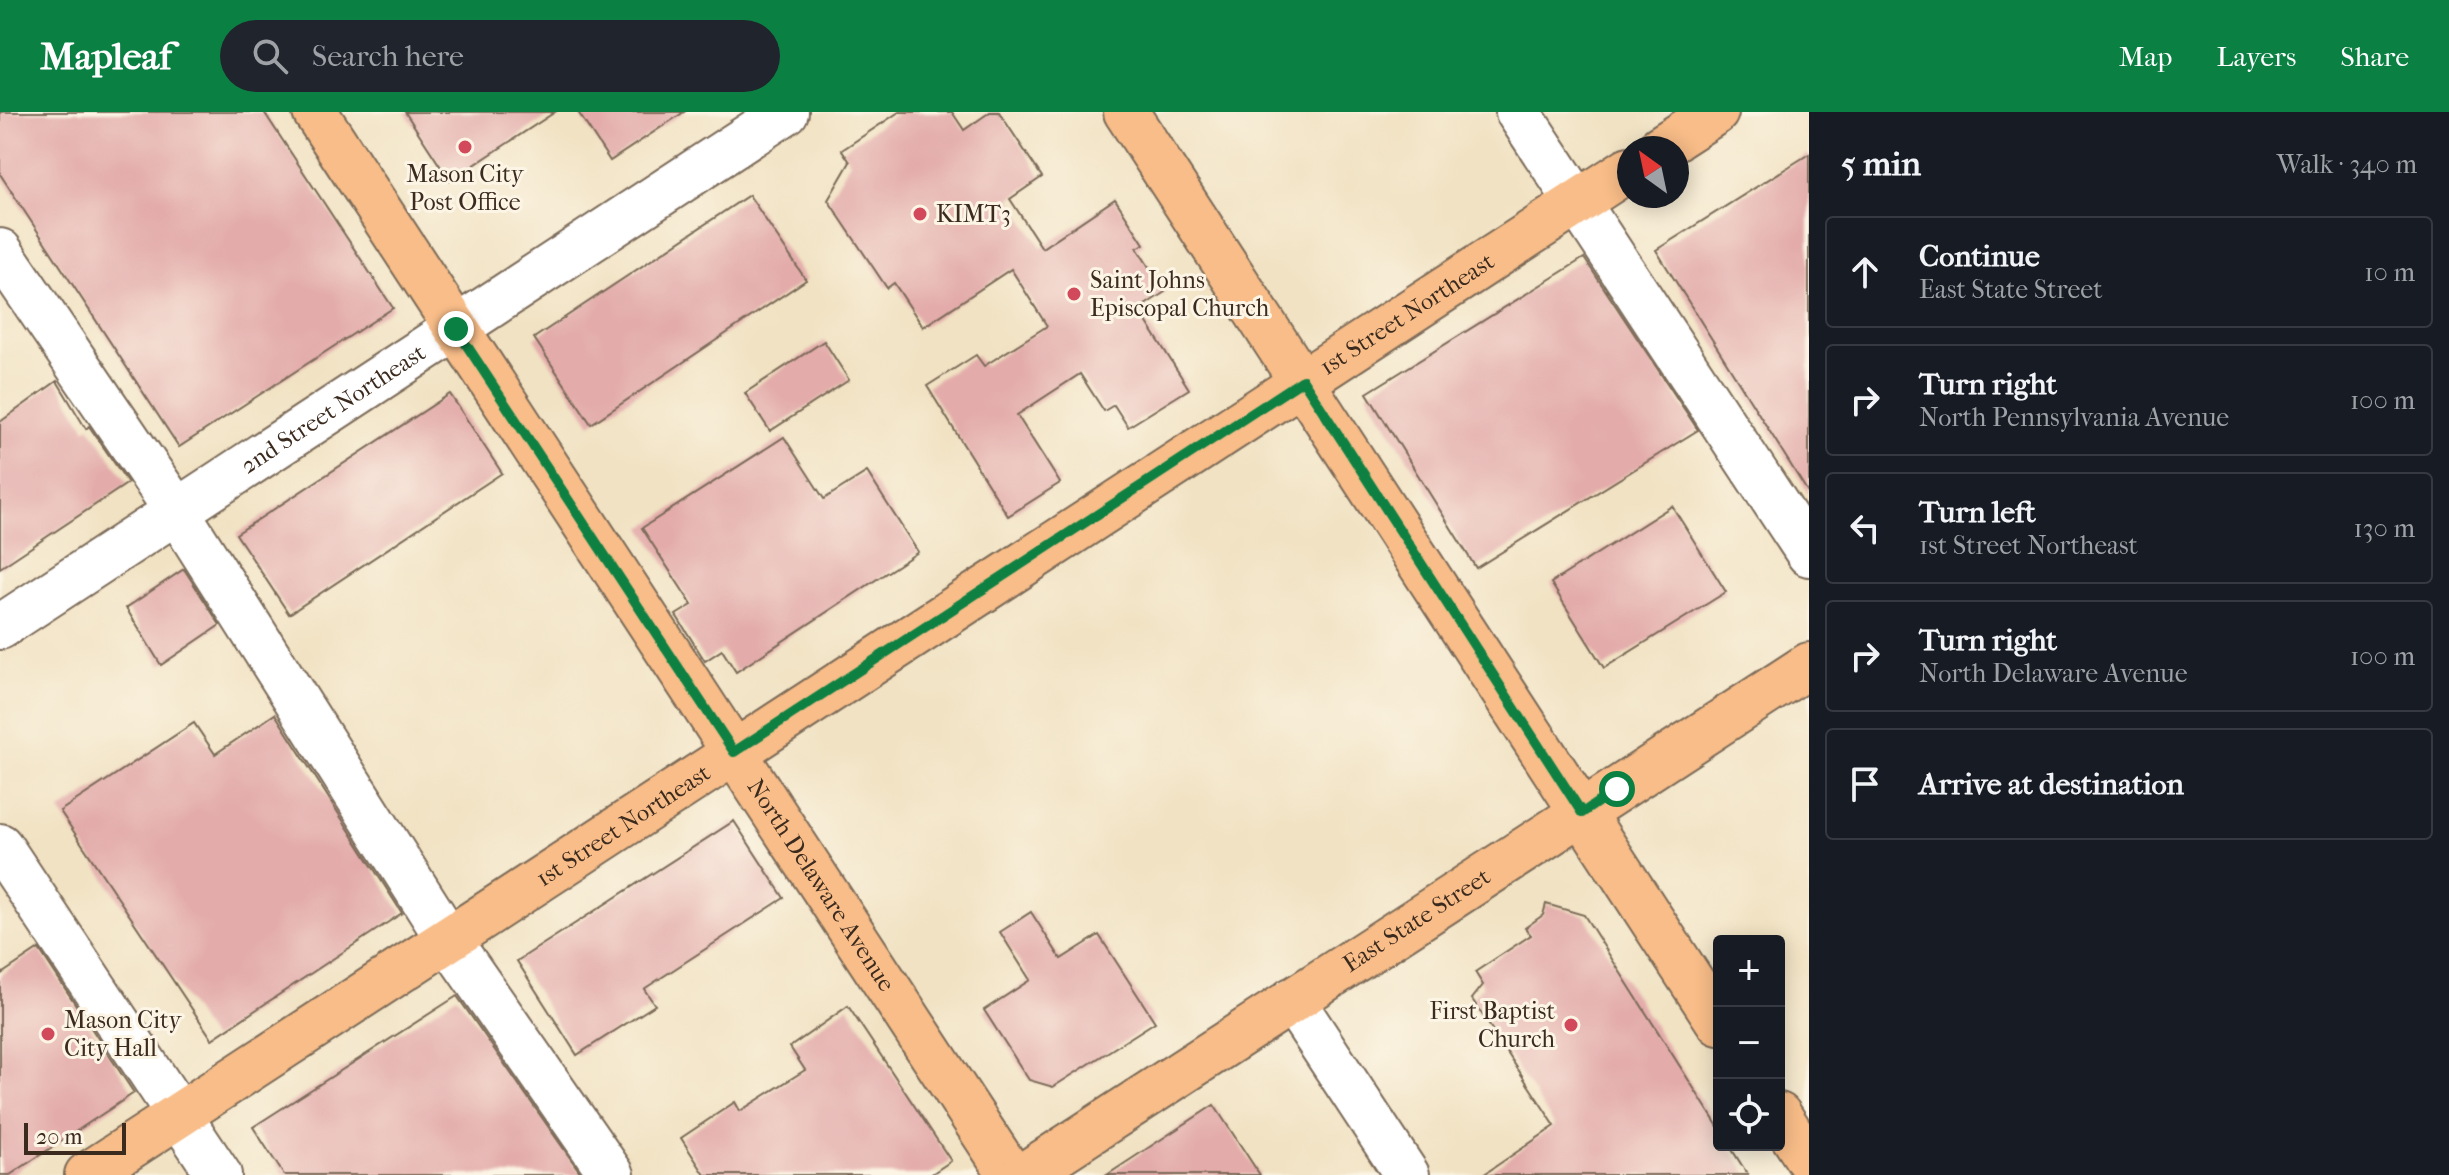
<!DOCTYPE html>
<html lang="en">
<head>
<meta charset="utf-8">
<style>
	:root { --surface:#171b24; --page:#20242c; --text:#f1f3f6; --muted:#9ea1a6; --line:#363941; --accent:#0b8043 }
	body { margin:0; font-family:"IM FELL French Canon",serif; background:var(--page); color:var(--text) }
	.controls { position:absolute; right:24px; bottom:24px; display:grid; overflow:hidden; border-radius:8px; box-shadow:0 4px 20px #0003 }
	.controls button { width:72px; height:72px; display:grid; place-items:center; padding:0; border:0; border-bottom:2px solid var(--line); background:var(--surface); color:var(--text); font:40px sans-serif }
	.compass { position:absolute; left:1617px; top:24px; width:72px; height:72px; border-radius:50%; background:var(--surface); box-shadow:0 4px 20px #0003; rotate:327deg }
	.scale { position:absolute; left:24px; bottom:20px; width:102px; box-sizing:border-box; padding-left:8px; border:4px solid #3b2a1e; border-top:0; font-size:22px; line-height:28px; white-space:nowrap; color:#3b2a1e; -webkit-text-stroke:6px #fcf5e5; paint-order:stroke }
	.stop { position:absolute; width:24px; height:24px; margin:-18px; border:6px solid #0b8043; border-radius:50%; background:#fff }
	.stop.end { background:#0b8043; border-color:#fff; box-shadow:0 2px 8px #0008 }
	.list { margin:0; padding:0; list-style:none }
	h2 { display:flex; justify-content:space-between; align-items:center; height:104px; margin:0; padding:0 32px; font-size:34px }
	h2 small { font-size:26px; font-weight:400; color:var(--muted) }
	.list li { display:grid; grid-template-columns:52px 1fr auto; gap:24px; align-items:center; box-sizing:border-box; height:112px; margin:0 16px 16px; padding:0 16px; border:2px solid var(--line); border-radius:8px }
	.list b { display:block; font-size:30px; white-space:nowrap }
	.list p { margin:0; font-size:26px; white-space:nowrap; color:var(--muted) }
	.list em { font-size:26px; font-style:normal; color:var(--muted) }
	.icon { flex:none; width:44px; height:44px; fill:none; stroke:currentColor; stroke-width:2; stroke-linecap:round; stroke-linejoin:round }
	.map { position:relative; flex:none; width:1809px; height:1063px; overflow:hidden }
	header { display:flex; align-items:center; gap:48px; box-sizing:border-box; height:112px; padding:0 40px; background:var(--accent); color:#fff }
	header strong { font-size:38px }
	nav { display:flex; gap:44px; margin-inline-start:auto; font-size:28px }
	.search { width:560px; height:72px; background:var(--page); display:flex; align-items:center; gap:20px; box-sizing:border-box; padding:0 28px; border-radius:44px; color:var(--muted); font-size:30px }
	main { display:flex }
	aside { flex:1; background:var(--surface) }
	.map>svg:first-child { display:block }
</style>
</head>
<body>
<header>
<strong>Mapleaf</strong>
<div class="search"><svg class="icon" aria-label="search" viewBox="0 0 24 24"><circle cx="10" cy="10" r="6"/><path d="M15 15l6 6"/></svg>Search here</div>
<nav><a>Map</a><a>Layers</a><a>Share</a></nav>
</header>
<main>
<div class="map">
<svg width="1809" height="1063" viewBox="0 0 1809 1063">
	<rect width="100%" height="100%" fill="#fcf5e5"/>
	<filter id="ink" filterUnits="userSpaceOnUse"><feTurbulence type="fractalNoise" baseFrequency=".0125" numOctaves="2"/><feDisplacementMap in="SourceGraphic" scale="16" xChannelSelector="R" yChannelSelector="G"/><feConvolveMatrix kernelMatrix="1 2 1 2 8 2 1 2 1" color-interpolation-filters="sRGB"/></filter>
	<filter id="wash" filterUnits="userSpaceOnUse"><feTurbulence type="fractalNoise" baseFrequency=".006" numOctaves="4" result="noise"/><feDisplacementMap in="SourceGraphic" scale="32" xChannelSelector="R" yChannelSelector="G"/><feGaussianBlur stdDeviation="1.8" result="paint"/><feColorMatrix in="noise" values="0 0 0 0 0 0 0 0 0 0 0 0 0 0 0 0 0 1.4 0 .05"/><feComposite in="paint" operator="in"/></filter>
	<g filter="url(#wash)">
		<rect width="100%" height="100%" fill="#f1e2c3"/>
		<g id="blocks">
			<g fill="#e3acaa">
				<path d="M 0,0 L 264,0 L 393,196 L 179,335 L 0,62 Z"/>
				<path d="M 405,0 L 555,0 L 450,69 Z"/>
				<path d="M 578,0 L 684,0 L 610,49 Z"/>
				<path d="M 899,0 L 952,0 L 964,18 L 990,0 L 999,0 L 1042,65 L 1010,87 L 1042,136 L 1115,87 L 1144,132 L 1137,136 L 1165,180 L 1145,193 L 1151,203 L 1146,209 L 1189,277 L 1128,315 L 1114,293 L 1104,299 L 1080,262 L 1017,303 L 1060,371 L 1008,404 L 927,274 L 976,243 L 984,254 L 1047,214 L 1011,157 L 923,215 L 894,171 L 887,176 L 828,88 L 850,50 L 842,38 Z"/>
				<path d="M 1809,42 L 1809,382 L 1656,138 Z"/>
				<path d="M 749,83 L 806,168 L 591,312 L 534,226 Z"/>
				<path d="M 1584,146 L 1698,318 L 1476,456 L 1367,281 Z"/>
				<path d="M 824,229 L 849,268 L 770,319 L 745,281 Z"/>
				<path d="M 57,269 L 86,317 L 89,314 L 128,371 L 0,456 L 0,310 Z"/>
				<path d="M 450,282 L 502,361 L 289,502 L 236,422 Z"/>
				<path d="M 784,325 L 824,387 L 867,360 L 918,440 L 736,560 L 722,538 L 705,549 L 676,503 L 692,493 L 642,416 Z"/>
				<path d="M 1672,394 L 1726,480 L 1604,556 L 1551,471 Z"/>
				<path d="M 184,457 L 220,513 L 161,553 L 126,496 Z"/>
				<path d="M 275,602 L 402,801 L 212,927 L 60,699 L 194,611 L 215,642 Z"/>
				<path d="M 734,709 L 784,786 L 644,877 L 655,893 L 577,943 L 517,849 Z"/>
				<path d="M 1546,792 L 1584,803 L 1719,1016 L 1719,1033 L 1729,1033 L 1748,1063 L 1483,1063 L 1555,1014 L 1472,887 L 1483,873 L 1475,860 L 1531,823 L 1525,816 L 1543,803 Z"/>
				<path d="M 1031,800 L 1061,847 L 1099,823 L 1155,910 L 1053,975 L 1029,968 L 984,898 L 1030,868 L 1000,820 Z"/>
				<path d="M 39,837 L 134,981 L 10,1063 L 0,1063 L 0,863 Z"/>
				<path d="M 457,884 L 582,1063 L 284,1063 L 253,1015 Z"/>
				<path d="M 848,894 L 951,1049 L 930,1063 L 705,1063 L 681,1026 L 735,990 L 740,999 L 805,958 L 790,935 Z"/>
				<path d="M 1214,993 L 1260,1063 L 1107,1063 L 1148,1036 Z"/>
			</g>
		</g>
	</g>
	<g filter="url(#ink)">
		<use href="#blocks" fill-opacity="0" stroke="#7b6a58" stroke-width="2"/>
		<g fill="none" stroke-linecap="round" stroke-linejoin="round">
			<defs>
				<g id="minor">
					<path d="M 1518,0 L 1809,442"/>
					<path d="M 0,139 L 176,398 L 448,827 L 612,1063"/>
					<path id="s1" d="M 0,515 L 786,0"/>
					<path d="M 0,734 L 219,1063"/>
					<path d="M 1292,888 L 1407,1063"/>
				</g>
				<g id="major">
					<path id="s2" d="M 315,0 L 1011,1063"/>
					<path d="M 1126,0 L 1719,911"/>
					<path d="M 1660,36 L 1716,0"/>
					<path d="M 1779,1003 L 1809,1049"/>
					<path id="s3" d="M 87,1063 L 1629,57"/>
					<path id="s4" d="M 1024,1063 L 1809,553"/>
				</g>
			</defs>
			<use href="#minor" stroke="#7b6a58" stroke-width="48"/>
			<use href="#major" stroke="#7b6a58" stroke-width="48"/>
			<use href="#minor" stroke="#fff" stroke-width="44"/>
			<use href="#major" stroke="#f8bd88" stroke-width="44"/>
		</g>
	</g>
	<g fill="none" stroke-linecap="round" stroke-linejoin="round" filter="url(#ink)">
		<path stroke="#0b8043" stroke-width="10" d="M 456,217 L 734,640 L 1303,268 L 1582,701 L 1617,677"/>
	</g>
	<g fill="#d1495b" stroke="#fcf5e5" stroke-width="3">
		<circle cx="465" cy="35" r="8"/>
		<circle cx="920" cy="102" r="8"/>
		<circle cx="1074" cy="182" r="8"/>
		<circle cx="1571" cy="913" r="8"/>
		<circle cx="48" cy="922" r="8"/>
	</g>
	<g text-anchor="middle" stroke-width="6" stroke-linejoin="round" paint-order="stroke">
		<g font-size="24" fill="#3b2a1e" stroke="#fcf5e5" text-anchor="start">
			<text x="465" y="70" text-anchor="middle">Mason City<tspan x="465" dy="28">Post Office</tspan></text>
			<text x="936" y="110">KIMT3</text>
			<text x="1090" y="176">Saint Johns<tspan x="1090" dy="28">Episcopal Church</tspan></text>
			<text x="1555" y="907" text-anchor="end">First Baptist<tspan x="1555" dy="28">Church</tspan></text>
			<text x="64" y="916">Mason City<tspan x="64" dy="28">City Hall</tspan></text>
		</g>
		<g font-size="24" fill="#3b2a1e" stroke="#fcf5e5">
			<text dy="8" stroke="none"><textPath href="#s3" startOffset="1576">1st Street Northeast</textPath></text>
			<text dy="8" stroke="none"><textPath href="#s1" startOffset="398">2nd Street Northeast</textPath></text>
			<text dy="8" stroke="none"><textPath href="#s3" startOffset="640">1st Street Northeast</textPath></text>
			<text dy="8" stroke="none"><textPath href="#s2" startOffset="924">North Delaware Avenue</textPath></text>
			<text dy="8" stroke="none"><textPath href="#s4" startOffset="468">East State Street</textPath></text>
		</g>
	</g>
</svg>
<div class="controls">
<button>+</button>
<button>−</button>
<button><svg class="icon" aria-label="locate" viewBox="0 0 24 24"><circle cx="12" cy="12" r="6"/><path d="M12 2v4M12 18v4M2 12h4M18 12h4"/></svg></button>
</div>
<svg class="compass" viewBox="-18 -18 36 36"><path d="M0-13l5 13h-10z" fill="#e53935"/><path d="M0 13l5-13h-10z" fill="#9ea1a6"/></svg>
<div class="scale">20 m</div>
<div class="stop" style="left:1617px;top:677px"></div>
<div class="stop end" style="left:456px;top:217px"></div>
</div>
<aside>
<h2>5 min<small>Walk · 340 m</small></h2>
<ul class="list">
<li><svg class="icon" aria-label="ahead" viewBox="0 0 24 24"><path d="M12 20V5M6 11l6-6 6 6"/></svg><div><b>Continue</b><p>East State Street</p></div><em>10 m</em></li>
<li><svg class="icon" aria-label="right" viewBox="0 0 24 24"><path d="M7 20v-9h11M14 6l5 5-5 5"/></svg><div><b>Turn right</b><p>North Pennsylvania Avenue</p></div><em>100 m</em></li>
<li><svg class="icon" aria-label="left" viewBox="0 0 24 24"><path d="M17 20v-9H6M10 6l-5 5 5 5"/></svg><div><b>Turn left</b><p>1st Street Northeast</p></div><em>130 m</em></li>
<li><svg class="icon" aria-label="right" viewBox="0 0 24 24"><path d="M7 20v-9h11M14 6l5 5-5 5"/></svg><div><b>Turn right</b><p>North Delaware Avenue</p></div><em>100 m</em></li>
<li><svg class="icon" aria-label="arrive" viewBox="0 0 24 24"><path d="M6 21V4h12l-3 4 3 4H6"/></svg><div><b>Arrive at destination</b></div></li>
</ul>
</aside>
</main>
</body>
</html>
